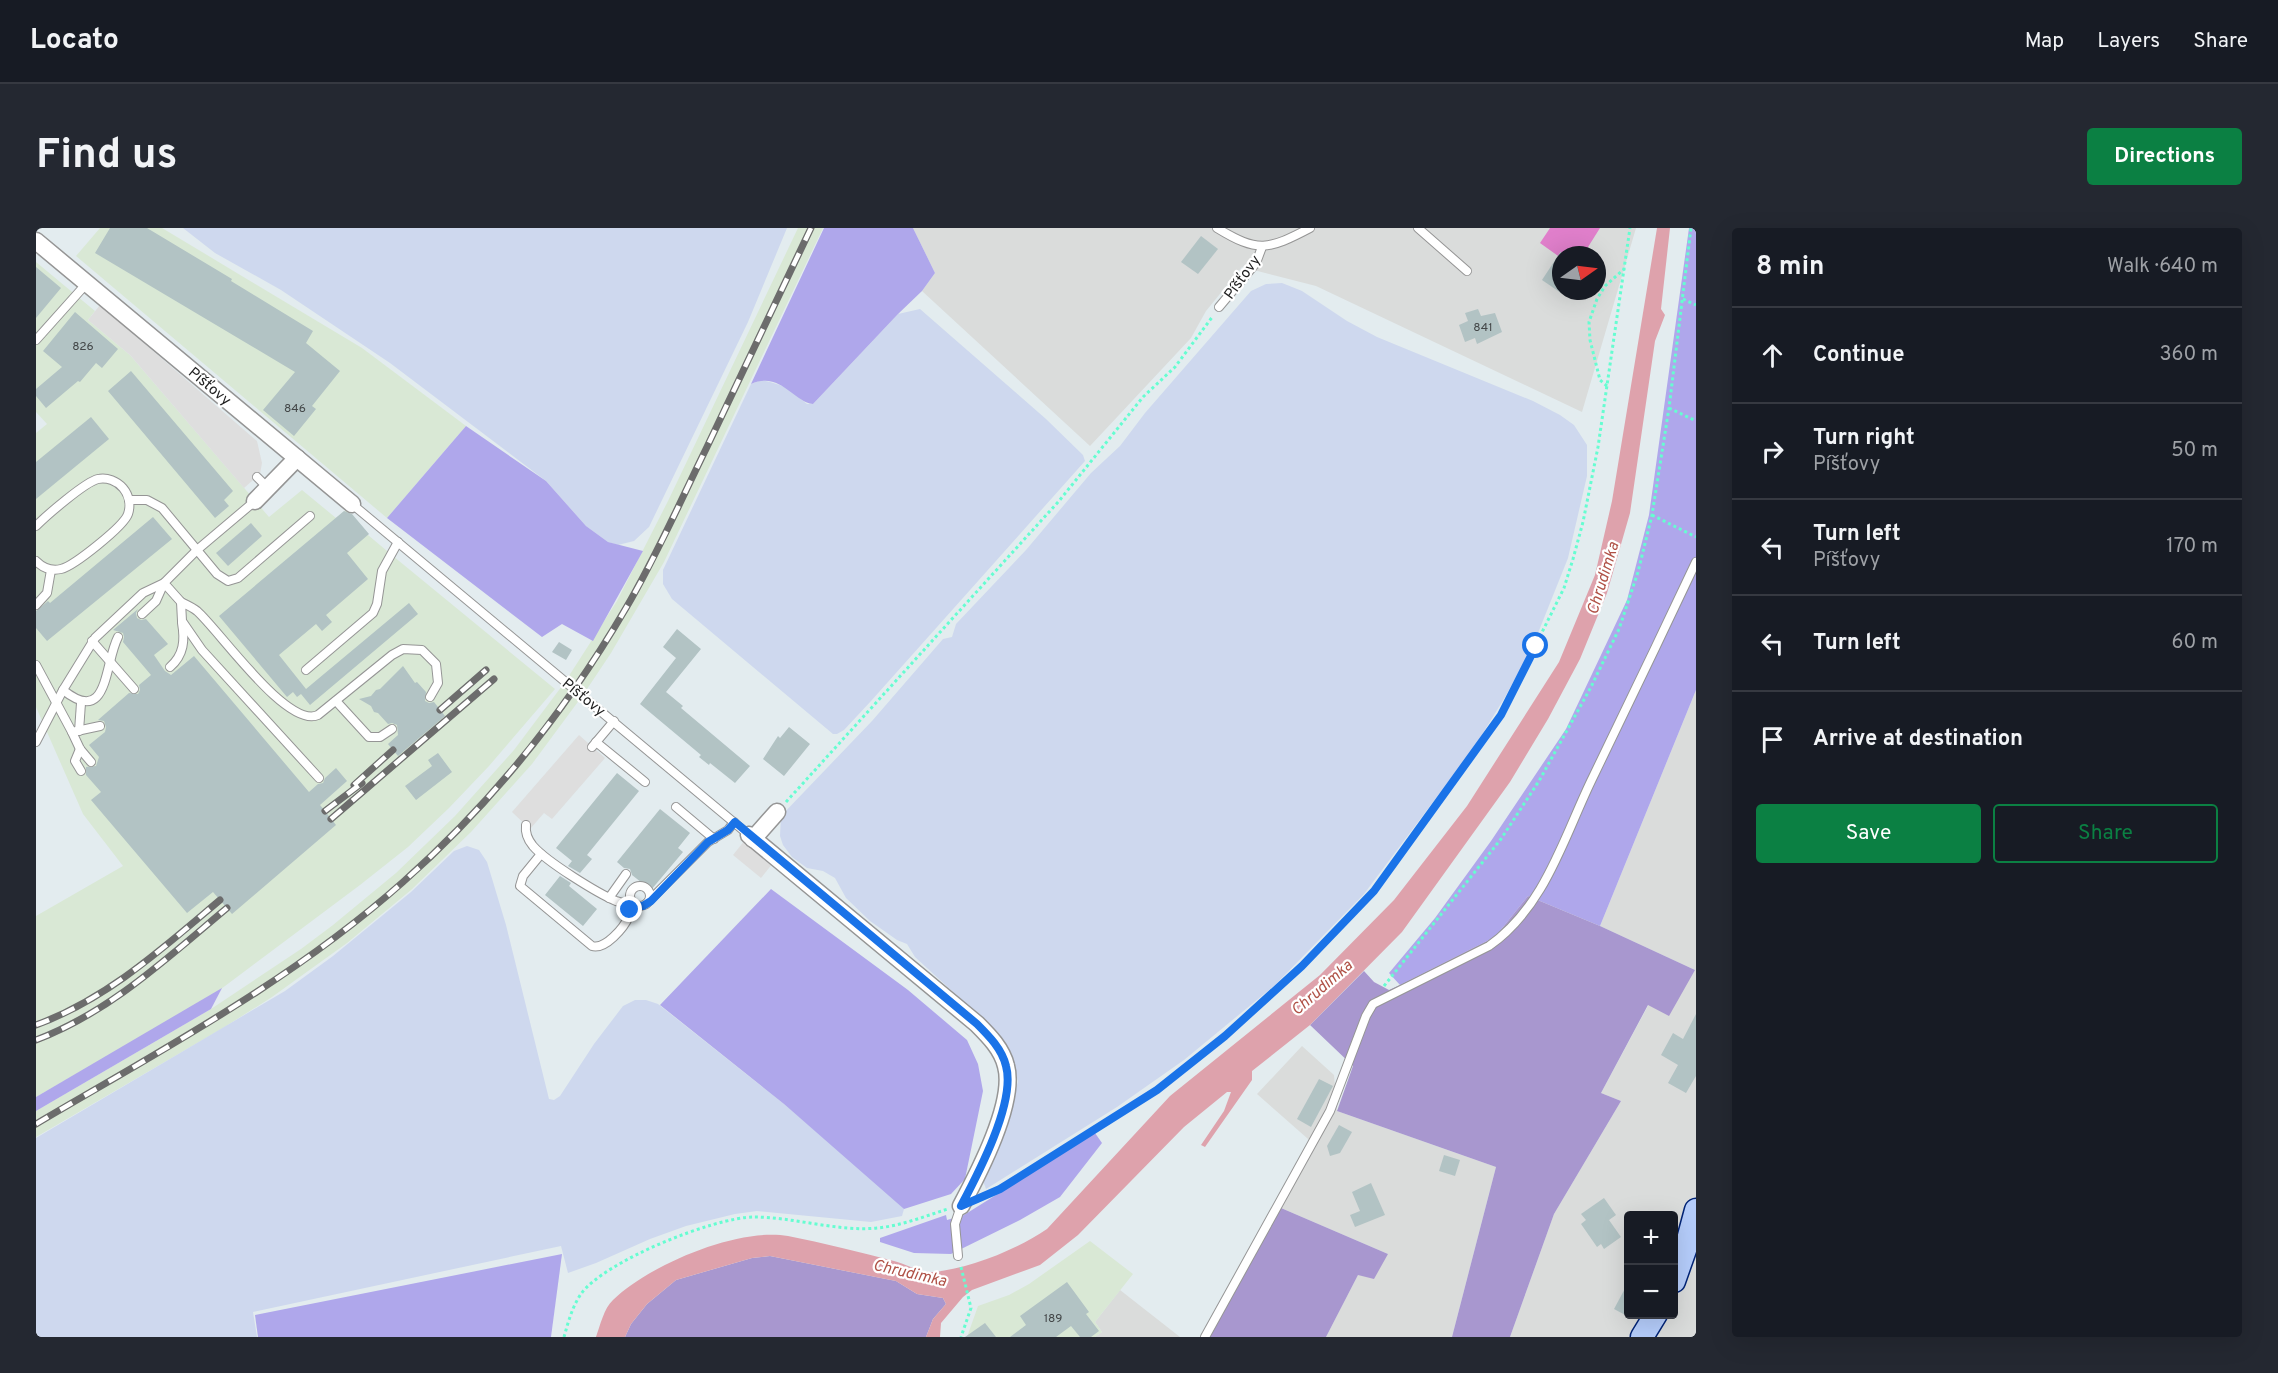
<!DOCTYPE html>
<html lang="en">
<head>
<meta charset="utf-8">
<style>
	:root { --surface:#171b24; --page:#242831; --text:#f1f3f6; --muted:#9ea1a6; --line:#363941; --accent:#0b8043 }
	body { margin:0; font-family:Overpass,sans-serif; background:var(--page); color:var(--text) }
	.controls { position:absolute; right:18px; bottom:18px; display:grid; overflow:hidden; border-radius:6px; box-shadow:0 6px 24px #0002 }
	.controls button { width:54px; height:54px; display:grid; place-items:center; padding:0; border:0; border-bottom:2px solid var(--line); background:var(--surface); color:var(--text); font:30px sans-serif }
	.compass { position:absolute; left:1516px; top:18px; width:54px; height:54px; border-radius:50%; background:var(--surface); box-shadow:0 6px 24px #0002; rotate:76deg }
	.stop { position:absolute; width:18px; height:18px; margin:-14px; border:4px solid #1a73e8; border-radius:50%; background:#fff }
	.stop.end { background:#1a73e8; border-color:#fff; box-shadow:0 2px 6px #0008 }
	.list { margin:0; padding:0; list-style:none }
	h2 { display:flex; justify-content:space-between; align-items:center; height:78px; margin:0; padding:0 24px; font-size:26px }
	h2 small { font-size:20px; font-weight:400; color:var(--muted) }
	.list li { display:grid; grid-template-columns:39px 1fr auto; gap:18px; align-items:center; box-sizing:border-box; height:96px; padding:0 24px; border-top:2px solid var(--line) }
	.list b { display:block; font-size:22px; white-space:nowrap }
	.list p { margin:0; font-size:20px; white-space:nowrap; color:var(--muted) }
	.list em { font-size:20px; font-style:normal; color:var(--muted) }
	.actions { display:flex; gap:12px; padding:18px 24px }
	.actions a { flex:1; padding:14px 0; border:2px solid var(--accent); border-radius:6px; text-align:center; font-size:21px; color:var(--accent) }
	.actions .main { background:var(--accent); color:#fff }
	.icon { flex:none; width:33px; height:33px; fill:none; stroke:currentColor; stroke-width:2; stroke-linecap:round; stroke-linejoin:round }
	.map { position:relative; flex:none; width:1660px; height:1109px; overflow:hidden; border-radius:6px }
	header { display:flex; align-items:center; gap:36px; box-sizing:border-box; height:84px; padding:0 30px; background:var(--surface); border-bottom:2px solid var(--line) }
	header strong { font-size:28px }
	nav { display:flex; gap:33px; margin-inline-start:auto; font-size:21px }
	.intro { display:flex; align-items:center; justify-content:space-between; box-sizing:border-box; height:144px; padding:0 36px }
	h1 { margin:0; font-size:42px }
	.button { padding:15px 27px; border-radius:6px; background:var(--accent); color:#fff; font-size:21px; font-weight:700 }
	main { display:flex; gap:36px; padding:0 36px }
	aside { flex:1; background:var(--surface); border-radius:6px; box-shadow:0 6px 24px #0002 }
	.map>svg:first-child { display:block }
</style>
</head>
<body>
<header>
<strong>Locato</strong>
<nav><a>Map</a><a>Layers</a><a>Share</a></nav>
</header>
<div class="intro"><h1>Find us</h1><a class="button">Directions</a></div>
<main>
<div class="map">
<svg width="1660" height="1109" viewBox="0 0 1660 1109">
	<rect width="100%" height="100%" fill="#e3ecef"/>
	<g fill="#dadcdb" fill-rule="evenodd">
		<path d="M 877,0 L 1600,0 L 1546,184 L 1280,58 L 1206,39 L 1170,83 L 1155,110 L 1054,218 L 886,63 L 899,45 ZM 1525,27 L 1561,27 L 1561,63 L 1525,63 Z"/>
		<path d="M 1660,462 L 1660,1109 L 1474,1109 L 1518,986 L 1585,873 L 1565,865 L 1613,776 L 1659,742 L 1564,698 ZM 1592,988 L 1638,988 L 1638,1086 L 1592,1086 Z"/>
		<path d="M 1266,818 L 1298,847 L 1301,883 L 1460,939 L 1416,1109 L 1290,1109 L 1322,1047 L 1352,1026 L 1245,980 L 1280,918 L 1221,866 Z"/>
		<path d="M 1084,1062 L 1144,1109 L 1059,1109 L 1066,1104 L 1059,1094 Z"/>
	</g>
	<g fill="#d9e8d5">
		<path d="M 64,0 L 126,0 L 326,120 L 430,198 L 351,290 L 40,28 Z"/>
		<path d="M 762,0 L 787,0 L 628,334 L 575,425 L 547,467 L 496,536 L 435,604 L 375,662 L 311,715 L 236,769 L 187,800 L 0,909 L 0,883 L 175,781 L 265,721 L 297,697 L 360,645 L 419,588 L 478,522 L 529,454 L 581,373 L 632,273 Z"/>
		<path d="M 0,34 L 59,83 L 52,92 L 94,127 L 233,289 L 266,262 L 300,290 L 311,281 L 332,307 L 357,328 L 519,461 L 453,538 L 413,580 L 372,619 L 324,657 L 173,770 L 0,869 L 0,688 L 87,638 L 47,586 L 0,479 L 0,205 L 11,196 L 0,184 Z"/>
		<path d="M 1054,1013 L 1097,1046 L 1059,1094 L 1066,1104 L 1059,1109 L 931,1109 L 942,1078 L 973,1067 L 993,1056 Z"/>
	</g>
	<g fill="#ced8ee">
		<path d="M 147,0 L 751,0 L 712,94 L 613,299 L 598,313 L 582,317 L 572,314 L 550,298 L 510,253 L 354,135 L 245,62 L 179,25 Z"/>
		<path d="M 1246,55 L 1266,63 L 1311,93 L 1341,109 L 1497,173 L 1524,187 L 1538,197 L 1551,217 L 1551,248 L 1532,330 L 1496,420 L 1469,469 L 1439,518 L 1328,666 L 1239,757 L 1148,832 L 1081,879 L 950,961 L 947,953 L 972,894 L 982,853 L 975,825 L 964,807 L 879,729 L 871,716 L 861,712 L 834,693 L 810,670 L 799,650 L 787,643 L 771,640 L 756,629 L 747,617 L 744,608 L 745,588 L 836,493 L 907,411 L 916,409 L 920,396 L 990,322 L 1055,245 L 1084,218 L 1109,185 L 1215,63 L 1230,56 Z"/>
		<path d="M 884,81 L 1010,191 L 1047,227 L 1049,233 L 835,473 L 808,502 L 801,506 L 797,506 L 636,371 L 627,356 L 627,342 L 715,156 L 725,152 L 734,154 L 750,159 L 771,176 L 777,176 L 862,86 Z"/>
		<path d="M 431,618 L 443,622 L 451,634 L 470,697 L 513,871 L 518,872 L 524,868 L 558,816 L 587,778 L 599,772 L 610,772 L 622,776 L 748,876 L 860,972 L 868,981 L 866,988 L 835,994 L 721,983 L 699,986 L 650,998 L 614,1011 L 560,1035 L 532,1045 L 525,1018 L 217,1084 L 221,1109 L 0,1109 L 0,910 L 249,763 L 297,728 L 375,664 L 418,623 Z"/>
	</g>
	<g fill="#afa7eb">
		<path d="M 788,0 L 877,0 L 899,45 L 886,63 L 862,86 L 777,176 C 757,174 745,143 715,156 Z"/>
		<path d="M 1653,0 L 1660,0 L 1660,462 L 1564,698 L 1492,668 L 1459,709 L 1364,757 L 1353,745 L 1399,690 L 1455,613 L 1530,501 L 1591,372 L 1613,287 Z"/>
		<path d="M 430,198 L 510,253 L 550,298 L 572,314 L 607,323 L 557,413 L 526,396 L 506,409 L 351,290 Z"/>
		<path d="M 735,661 L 872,762 L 931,812 L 942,836 L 947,863 L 929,951 L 915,966 L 868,981 L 748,876 L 624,777 Z"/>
		<path d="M 186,760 L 175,781 L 0,883 L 0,869 Z"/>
		<path d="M 1059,905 L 1066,915 L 1024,969 L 984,992 L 915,1026 L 878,1025 L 844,1014 L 844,1010 L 910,987 L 911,992 L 928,987 Z"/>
		<path d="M 526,1026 L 515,1109 L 222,1109 L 219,1087 Z"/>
	</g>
	<g fill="#a897cf">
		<path d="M 1492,668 L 1564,698 L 1659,742 L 1633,788 L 1612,777 L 1565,865 L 1585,873 L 1518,986 L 1474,1109 L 1416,1109 L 1460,939 L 1301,883 L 1317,838 L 1274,797 L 1328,743 L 1338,754 L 1353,762 L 1364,757 L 1459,709 Z"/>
		<path d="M 1245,980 L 1352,1026 L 1338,1051 L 1322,1047 L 1290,1109 L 1174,1109 Z"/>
		<path d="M 734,1028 L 860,1053 L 881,1066 L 907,1070 L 910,1076 L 897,1091 L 890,1109 L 589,1109 L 595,1096 L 611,1076 L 640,1052 L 716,1030 Z"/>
	</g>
	<path fill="#e07fcb" d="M 1514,0 L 1564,0 L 1547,27 L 1525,27 L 1525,30 L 1504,15 Z"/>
	<g fill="#dedede">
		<path d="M 64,77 L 221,213 L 226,235 L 224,246 L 208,260 L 94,127 L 52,92 Z"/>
		<path d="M 543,507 L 569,530 L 516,591 L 508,585 L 494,601 L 476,584 Z"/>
		<path d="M 713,607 L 741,630 L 725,650 L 697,627 Z"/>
	</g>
	<path fill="#dea2ac" d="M 1621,0 L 1634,0 L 1625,81 L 1629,87 L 1619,113 L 1594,285 L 1571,365 L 1544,431 L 1512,491 L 1474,554 L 1366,704 L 1274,797 L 1216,843 L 1216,852 L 1169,919 L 1165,917 L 1188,883 L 1195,864 L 1191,864 L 1148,899 L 1042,1007 L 1004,1037 L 936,1062 L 927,1069 L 905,1095 L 904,1109 L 890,1109 L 897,1091 L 910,1076 L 907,1070 L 881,1066 L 860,1053 L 734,1028 L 716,1030 L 640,1052 L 611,1076 L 595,1096 L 589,1109 L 560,1109 C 564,1098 568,1080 577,1072 C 613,1037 702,999 752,1008 C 787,1015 823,1024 858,1033 C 870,1036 885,1045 897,1044 C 933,1041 982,1021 1011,1001 L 1134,868 L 1284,747 L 1358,672 L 1431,578 L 1523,434 L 1559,347 L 1576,273 Z"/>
	<g fill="#b2c3c4">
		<path d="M 74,0 L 111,0 L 196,51 L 195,53 L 277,103 L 270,115 L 304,143 L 276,178 L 280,181 L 258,208 L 227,182 L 259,144 L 59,25 Z"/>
		<path d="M 1165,8 L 1182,21 L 1162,46 L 1145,34 Z"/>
		<path d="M 1525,23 L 1525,65 L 1506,52 Z"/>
		<path d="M 0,39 L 25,60 L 0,90 Z"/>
		<path d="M 1442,81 L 1445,88 L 1459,85 L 1466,104 L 1441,116 L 1439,110 L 1429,114 L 1423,97 L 1432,93 L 1429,85 Z"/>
		<path d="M 39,84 L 82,121 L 66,140 L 60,135 L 44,154 L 42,153 L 10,180 L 0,168 L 0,161 L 26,139 L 7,123 Z"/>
		<path d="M 95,143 L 197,263 L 188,272 L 193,278 L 179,290 L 72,163 Z"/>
		<path d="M 55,189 L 73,211 L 0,271 L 0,234 Z"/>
		<path d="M 308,283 L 316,286 L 333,306 L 311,325 L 332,351 L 290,387 L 296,394 L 286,403 L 280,396 L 243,427 L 270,461 L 373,375 L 382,386 L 274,477 L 265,466 L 261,469 L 257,464 L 251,469 L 183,388 Z"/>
		<path d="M 117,289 L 136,311 L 11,413 L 0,400 L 0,383 L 12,373 L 14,375 Z"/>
		<path d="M 215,295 L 226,308 L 192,338 L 180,325 Z"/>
		<path d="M 102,381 L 100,385 L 101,390 L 105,392 L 110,391 L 132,416 L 118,427 L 129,443 L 135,447 L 158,428 L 273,564 L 282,556 L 287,555 L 289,550 L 300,540 L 311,553 L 284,577 L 300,597 L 196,686 L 177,664 L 151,685 L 55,572 L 65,564 L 50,547 L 50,539 L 60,538 L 63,529 L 53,517 L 69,504 L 70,499 L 68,493 L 62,492 L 93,465 L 102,466 L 104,462 L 103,457 L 115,447 L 87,414 L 88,409 L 87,405 L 77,402 Z"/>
		<path d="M 641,401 L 665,421 L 630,464 L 647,478 L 645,480 L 714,538 L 699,555 L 674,535 L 673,537 L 663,529 L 665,527 L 604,476 L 640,430 L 627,419 Z"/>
		<path d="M 523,414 L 536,422 L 530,432 L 516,424 Z"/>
		<path d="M 367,438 L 379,455 L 381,454 L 390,464 L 389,473 L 393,475 L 398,474 L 409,488 L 362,528 L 352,516 L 362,507 L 361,497 L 356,495 L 352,496 L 342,485 L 338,484 L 335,478 L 323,471 L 335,468 L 340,462 L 344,461 Z"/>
		<path d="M 753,499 L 774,516 L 748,548 L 727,531 L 742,508 L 744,510 Z"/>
		<path d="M 402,525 L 416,544 L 380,572 L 369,558 L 396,538 L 392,532 Z"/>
		<path d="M 581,545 L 603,563 L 551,627 L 556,631 L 544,645 L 532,638 L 536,633 L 520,620 Z"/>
		<path d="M 624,581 L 654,605 L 642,620 L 647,624 L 615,662 L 596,647 L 594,641 L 588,640 L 581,634 Z"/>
		<path d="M 524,648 L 535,655 L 533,658 L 561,681 L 547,698 L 509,667 Z"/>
		<path d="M 1660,786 L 1660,848 L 1650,865 L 1632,855 L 1642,837 L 1625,827 L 1637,805 L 1647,811 Z"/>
		<path d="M 1283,851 L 1297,858 L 1275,899 L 1261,891 Z"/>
		<path d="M 1303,897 L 1316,904 L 1304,925 L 1294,928 L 1291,918 Z"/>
		<path d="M 1408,927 L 1424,932 L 1419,948 L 1403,943 Z"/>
		<path d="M 1335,955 L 1349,987 L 1319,999 L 1314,987 L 1324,983 L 1316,964 Z"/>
		<path d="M 1568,970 L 1580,987 L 1573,992 L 1585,1009 L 1568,1021 L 1565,1016 L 1561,1019 L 1545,996 L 1550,992 L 1545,986 Z"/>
		<path d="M 1593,1053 L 1593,1089 L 1578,1081 Z"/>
		<path d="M 1031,1054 L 1053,1084 L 1050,1086 L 1063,1103 L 1055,1109 L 1044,1109 L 1035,1098 L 1020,1109 L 974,1109 L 990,1097 L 984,1088 Z"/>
		<path d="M 949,1095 L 960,1109 L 929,1109 Z"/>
	</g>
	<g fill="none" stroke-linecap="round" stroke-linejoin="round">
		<defs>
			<g id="lane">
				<path d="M 1181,0 C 1222,25 1232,22 1274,0"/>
				<path d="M 1382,0 L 1431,43"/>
				<path d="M 1183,79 L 1220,35 L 1226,19"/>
				<path d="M 0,112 L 51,55"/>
				<path d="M 221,249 L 233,261"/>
				<path d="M 93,272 L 111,272 L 126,280 L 181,346 L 192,353 L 202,350 L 274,288"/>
				<path d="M 316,276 L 713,607"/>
				<path d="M 0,298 C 10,288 49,254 62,251 C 71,249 81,253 87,260 C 93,267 95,277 92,286 C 88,298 38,338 25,341 C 16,343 7,340 0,333"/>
				<path d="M 145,374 L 128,355 L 161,322 L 219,273"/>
				<path d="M 0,377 L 11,365 L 15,342"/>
				<path d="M 82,409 C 68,436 73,499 27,462 L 59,410 L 107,365 L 128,355 L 120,373 L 106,386"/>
				<path d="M 56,413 L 98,461"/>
				<path d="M 0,437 L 36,504"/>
				<path d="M 134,439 C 148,427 149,412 146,395"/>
				<path d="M 270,442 L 337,385 L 341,376 L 346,343 L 362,314"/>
				<path d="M 300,473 L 333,509 L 344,509 L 356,501"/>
				<path d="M 43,503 L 45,475"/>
				<path d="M 0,514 L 27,462"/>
				<path d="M 560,514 L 609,554"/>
				<path d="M 556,519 L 578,493"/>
				<path d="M 44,521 L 39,533 L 45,543"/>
				<path d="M 55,534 L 44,521 L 36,504 L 64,498"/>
				<path d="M 283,550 L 166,422 L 146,393 L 145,374 C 151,377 156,379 161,383 C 183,402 251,501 282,487 L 356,427 L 367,421 L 386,422 L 400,436 L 402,455 L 394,469"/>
				<path d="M 640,579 L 678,611"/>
				<path d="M 490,597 C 489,605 492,612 497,618 C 511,634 561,665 580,673 C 588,676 596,677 604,678"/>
				<path d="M 505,626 L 487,648 L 484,658 L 556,718 C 569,722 588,700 593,688 C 595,682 595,675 594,668"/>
				<circle cx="604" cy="668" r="10"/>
				<path d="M 573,670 L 590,646"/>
				<path d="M 610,676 L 672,614 L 692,602 L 698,594"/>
				<path d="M 922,1028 L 919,996 L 925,978"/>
				<path d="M 1169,1109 L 1294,883 L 1330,788 L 1337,776 L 1453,718 C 1510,678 1528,608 1557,549 C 1592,477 1626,406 1660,334"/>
			</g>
			<g id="street">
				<path d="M 0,13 L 316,276"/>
				<path d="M 219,273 L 261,230"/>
				<path d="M 713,607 L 941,796 C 953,808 966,821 970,838 C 980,874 942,946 925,978"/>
				<path d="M 717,611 L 741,584"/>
			</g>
			<g id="secondary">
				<path d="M 1638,1053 L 1650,1019 L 1660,982"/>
				<path d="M 1606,1109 L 1620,1086"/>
			</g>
		</defs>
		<use href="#lane" stroke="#959595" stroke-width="10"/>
		<use href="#street" stroke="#959595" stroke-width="19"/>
		<use href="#secondary" stroke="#022477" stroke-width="25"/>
		<g stroke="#66fdd1" stroke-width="3" stroke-dasharray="3 3" stroke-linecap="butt">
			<path d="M 1647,71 L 1660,77"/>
			<path d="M 1571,158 L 1564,152 L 1554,112 L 1553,94 L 1561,71 L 1569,58 L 1588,41 L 1594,0"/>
			<path d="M 1633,180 L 1660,193"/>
			<path d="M 1616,287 L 1660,309"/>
			<path d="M 750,574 L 1023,273 L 1107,169 L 1139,139 L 1177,88"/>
			<path d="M 1348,758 L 1465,611 L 1503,553 L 1555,459 L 1583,401 L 1602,344 L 1616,287 L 1633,180 L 1655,0"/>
			<path d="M 947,970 L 964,961 L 1121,862 L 1189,808 L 1266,738 L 1338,663 L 1465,487 L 1528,360 L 1537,331 L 1547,294 L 1562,219 L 1588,41"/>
			<path d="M 925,1039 L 935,1080 L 925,1109"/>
			<path d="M 528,1109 C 532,1095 536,1079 545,1066 C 567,1034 678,989 718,989 C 757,989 803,1004 841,1000 C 865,998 889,988 912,981"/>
		</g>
		<use href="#lane" stroke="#fff" stroke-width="8"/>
		<use href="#street" stroke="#fff" stroke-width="16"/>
		<use href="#secondary" stroke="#b5cdfb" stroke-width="22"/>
		<defs>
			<g id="rail">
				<path d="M 404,482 L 450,442"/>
				<path d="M 318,557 L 357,522"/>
				<path d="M 289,583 L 326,555"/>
				<path d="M 295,591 L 458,451"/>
				<path d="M 0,797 C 71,771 127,720 184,672"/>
				<path d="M 0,812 C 74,784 131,730 191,680"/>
				<path d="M 0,896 C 127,821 257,752 367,654 C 455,576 531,481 590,380 C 620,329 644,274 670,221 C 705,147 740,74 775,0"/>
			</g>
		</defs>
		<use href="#rail" stroke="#6c6c6c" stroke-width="7"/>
		<use href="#rail" stroke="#fff" stroke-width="4.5" stroke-dasharray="14" stroke-linecap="butt"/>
	</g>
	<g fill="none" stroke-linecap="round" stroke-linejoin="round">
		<path stroke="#1a73e8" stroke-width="8" d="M 594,682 L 594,677 L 607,678 L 615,673 L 672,614 L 692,602 L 699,594 L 941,796 C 953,808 966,821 970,838 C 980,874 942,946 925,978 L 964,961 L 1121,862 L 1189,808 L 1266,738 L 1338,663 L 1465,487 L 1500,418"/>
	</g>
	<g text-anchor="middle" stroke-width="4.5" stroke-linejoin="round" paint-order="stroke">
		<g font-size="12" fill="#434748">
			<text x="1447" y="103">841</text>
			<text x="47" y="122">826</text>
			<text x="259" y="184">846</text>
			<text x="1017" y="1094">189</text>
		</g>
		<g font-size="15" fill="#1e1e1e" stroke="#fff">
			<text transform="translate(1206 49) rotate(-54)" y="5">Píšťovy</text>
			<text transform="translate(174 158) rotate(40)" y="5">Píšťovy</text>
			<text transform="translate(548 469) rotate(39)" y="5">Píšťovy</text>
		</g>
		<g font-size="16" font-style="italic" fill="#b05247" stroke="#fff">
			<text transform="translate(1566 350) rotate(-73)" y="6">Chrudimka</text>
			<text transform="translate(1285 759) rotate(-41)" y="6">Chrudimka</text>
			<text transform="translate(874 1044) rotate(13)" y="6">Chrudimka</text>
		</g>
	</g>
</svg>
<div class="controls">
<button>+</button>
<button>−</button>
</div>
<svg class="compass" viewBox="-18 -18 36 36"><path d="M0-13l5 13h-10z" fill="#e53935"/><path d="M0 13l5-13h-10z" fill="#9ea1a6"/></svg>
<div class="stop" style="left:1500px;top:418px"></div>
<div class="stop end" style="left:594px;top:682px"></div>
</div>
<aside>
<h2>8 min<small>Walk · 640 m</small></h2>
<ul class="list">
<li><svg class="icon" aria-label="ahead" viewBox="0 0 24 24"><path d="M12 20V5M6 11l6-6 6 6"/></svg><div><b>Continue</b></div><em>360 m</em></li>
<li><svg class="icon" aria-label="right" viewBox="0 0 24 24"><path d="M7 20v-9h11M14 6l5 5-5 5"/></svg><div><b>Turn right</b><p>Píšťovy</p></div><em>50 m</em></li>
<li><svg class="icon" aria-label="left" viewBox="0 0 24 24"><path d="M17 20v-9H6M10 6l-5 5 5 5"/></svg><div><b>Turn left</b><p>Píšťovy</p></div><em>170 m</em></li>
<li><svg class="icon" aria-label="left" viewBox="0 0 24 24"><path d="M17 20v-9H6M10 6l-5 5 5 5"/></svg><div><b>Turn left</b></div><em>60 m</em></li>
<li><svg class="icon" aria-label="arrive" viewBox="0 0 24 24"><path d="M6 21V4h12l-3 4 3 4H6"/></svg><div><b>Arrive at destination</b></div></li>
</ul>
<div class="actions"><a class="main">Save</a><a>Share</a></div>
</aside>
</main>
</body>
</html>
